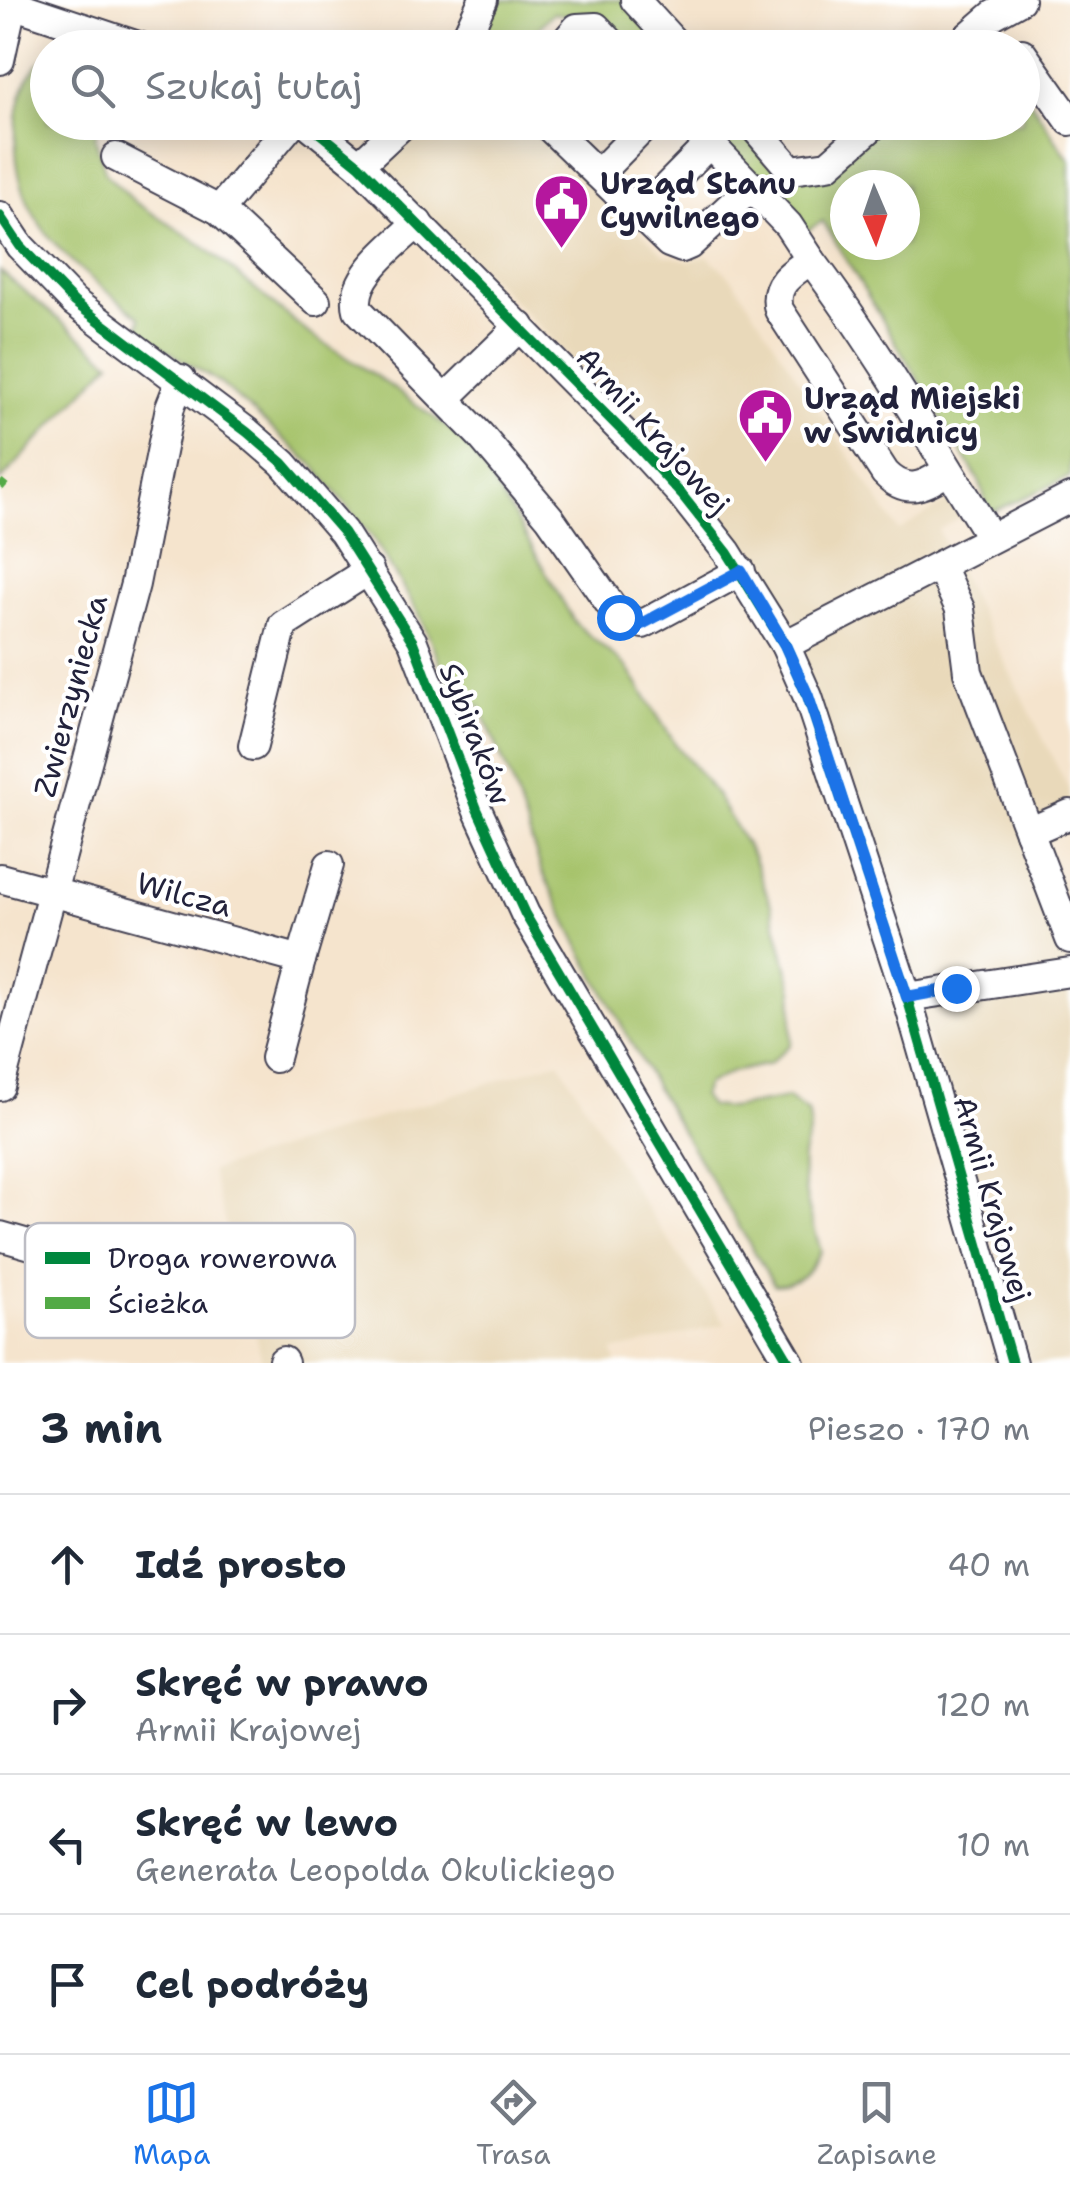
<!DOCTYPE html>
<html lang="pl">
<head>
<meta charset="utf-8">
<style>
	:root { --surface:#fff; --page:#f6f6f7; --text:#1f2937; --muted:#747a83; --line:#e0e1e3; --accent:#1a73e8 }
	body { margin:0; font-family:"Shantell Sans",sans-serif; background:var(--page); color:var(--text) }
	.compass { position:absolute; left:830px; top:170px; width:90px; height:90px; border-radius:50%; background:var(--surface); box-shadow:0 5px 25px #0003; rotate:178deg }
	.stop { position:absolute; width:30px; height:30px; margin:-22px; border:8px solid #1a73e8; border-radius:50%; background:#fff }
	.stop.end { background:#1a73e8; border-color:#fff; box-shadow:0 2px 10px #0008 }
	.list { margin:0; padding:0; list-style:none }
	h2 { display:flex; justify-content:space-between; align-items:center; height:130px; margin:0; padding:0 40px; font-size:42px }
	h2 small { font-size:32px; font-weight:400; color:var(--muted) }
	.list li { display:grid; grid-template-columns:65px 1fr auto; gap:30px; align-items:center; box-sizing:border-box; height:140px; padding:0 40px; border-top:2px solid var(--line) }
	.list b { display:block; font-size:38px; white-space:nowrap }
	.list p { margin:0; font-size:32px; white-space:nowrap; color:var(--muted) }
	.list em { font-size:32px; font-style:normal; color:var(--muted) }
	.icon { flex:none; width:55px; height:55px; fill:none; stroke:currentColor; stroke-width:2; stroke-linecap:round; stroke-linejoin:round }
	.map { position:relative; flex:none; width:1070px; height:1363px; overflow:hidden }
	.search { position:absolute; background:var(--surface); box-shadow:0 5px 25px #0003; left:30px; right:30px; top:30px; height:110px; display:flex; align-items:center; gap:25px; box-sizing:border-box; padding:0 35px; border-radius:55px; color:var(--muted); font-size:38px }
	.sheet { height:690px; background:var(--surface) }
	nav { display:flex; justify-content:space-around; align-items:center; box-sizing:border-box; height:140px; border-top:2px solid var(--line); background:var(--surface); font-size:28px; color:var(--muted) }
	nav a { display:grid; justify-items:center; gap:5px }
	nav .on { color:var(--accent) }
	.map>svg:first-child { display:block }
</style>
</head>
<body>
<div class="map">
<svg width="1070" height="1363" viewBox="0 0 1070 1363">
	<rect width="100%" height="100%" fill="#fff"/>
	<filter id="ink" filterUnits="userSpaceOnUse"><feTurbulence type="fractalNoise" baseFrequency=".01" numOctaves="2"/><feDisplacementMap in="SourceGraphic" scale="20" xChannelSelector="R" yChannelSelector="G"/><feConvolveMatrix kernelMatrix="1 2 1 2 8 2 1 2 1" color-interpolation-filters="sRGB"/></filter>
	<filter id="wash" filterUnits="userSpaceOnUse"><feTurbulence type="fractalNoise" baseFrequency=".0048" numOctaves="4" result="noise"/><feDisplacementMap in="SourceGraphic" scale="40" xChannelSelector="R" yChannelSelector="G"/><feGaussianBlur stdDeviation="2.25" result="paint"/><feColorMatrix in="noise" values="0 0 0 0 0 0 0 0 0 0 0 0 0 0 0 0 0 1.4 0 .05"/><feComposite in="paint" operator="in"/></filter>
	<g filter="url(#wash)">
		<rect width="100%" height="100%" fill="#f5e4cd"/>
		<g fill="#e9d9ba">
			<path d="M 422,123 L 526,123 L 665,255 L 690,261 L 708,256 L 733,280 L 899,531 L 973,485 L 987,503 L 938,530 L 1070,792 L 1070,830 L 1046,842 L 1070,908 L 1070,1359 L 1057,1363 L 1031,1363 L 937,1062 L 759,580 L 650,437 L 384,171 Z"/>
			<path d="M 559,1061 L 642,1201 L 726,1324 L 613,1351 L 616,1363 L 263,1363 L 252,1321 L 247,1317 L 250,1313 L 211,1171 Z"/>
		</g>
		<g fill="#a6c36a" stroke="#647252" stroke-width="2.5" fill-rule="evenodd">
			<path d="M 490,0 L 626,0 L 667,47 L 622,47 L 598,20 L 553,13 L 521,47 L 472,48 Z"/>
			<path d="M 47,56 L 48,122 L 100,123 L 95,137 L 106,174 L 135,202 L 202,245 L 307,332 L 379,378 L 464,439 L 514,516 L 575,623 L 627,667 L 674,742 L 713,790 L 753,856 L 771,905 L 793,990 L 791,1044 L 769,1064 L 732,1072 L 706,1085 L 702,1096 L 710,1106 L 730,1108 L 788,1098 L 808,1112 C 814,1136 805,1136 803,1157 C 800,1184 813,1225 821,1251 C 807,1274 802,1284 774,1285 L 656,1088 L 582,952 L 541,869 L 513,784 L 480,707 L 452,692 L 420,616 L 373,538 L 313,465 L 220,383 L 139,333 L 140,317 C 67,260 6,220 17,117 C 20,93 28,70 47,56 Z"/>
			<path d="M 1023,90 L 1070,161 L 1070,477 L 990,513 L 979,481 L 823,221 L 805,232 L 691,123 L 748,123 L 791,170 L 889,123 L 1022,122 ZM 845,185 L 905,185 L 905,245 L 845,245 Z"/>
			<path d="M 0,271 L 111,362 L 0,481 Z"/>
		</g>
	</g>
	<g filter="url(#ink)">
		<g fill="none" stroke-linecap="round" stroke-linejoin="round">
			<defs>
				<g id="minor">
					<path d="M 0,0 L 144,48"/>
					<path d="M 635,0 L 679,48"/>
					<path d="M 461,48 L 483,0"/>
					<path d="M 560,48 L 577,28 L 596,27 L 616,48"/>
					<path d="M 955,48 L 993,15 L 1020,0"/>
					<path d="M 1022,53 L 1070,121"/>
					<path d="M 0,60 L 13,0"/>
					<path d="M 306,122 L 359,165 L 636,445 L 682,495 L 727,552 L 785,645 L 808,697 L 907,997 L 1012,1363"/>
					<path d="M 544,122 L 669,243 L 682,248 L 689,245 L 752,186"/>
					<path d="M 689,122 L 788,225 L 811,260"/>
					<path d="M 750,122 L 791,170 L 828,165 L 877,122"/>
					<path d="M 116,157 L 219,210 L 316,301"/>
					<path d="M 359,165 L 405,122"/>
					<path d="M 598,174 L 649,122"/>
					<path d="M 219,210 L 293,122"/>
					<path d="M 639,215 L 710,143"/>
					<path d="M 0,216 L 20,246 L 74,302 L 247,432 L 283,463 L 343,532 L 413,642 L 477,809 L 525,914 L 790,1363"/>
					<path d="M 418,223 C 396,244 349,277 358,310 L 480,435 L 550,518 L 619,617 L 643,624 L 741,571"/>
					<path d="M 445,399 L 520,326"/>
					<path d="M 948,470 C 925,486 907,496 885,473 L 779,310 C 772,285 791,273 811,260 C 877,348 933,445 991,538"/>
					<path d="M 940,566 L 960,609 L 968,672 L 1070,939"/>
					<path d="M 785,645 L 1070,498"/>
					<path d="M 253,746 L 283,625 L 369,570"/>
					<path d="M 1029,832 L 1070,814"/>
					<path d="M 0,878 L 301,960 L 329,865"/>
					<path d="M 907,997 L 1070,972"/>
					<path d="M 275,1058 L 301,960"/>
					<path d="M 0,1086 L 135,584 L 170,407 L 181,379"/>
					<path d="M 0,1236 L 199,1293"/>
					<path d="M 283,1361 L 284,1363"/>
				</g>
			</defs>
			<use href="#minor" stroke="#423f51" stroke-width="32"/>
			<use href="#minor" stroke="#fff" stroke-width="28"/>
			<path stroke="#53aa46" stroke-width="8" stroke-dasharray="15 8" stroke-linecap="butt" d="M 0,482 L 6,487"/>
			<defs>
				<g id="cycleway">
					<path d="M 306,122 L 359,165 L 636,445 L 682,495 L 727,552 L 785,645 L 808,697 L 907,997 L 1012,1363"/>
					<path d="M 0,216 L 20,246 L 74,302 L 247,432 L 283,463 L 343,532 L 413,642 L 477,809 L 525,914 L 790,1363"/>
				</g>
			</defs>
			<use href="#cycleway" stroke="#fff" stroke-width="16"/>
			<use href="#cycleway" stroke="#00873e" stroke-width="10"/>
		</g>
	</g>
	<g fill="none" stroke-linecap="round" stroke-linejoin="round" filter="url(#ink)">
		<path stroke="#1a73e8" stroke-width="12" d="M 619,617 L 642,624 L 741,571 L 785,645 L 808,696 L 907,997 L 956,988"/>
	</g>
	<defs>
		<symbol id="civic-pin" viewBox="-11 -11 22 30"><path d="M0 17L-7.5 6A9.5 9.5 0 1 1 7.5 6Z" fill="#b5179e" stroke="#fff"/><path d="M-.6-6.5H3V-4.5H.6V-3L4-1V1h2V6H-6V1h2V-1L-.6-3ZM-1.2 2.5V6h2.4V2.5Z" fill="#fff"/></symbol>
	</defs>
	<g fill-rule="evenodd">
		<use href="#civic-pin" x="530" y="170" width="63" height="86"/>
		<use href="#civic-pin" x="734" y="384" width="63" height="86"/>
	</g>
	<g text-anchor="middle" stroke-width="8" stroke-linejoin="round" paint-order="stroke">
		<g font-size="30" font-weight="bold" fill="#22223b" stroke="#fff" text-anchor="start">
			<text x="600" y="194">Urząd Stanu<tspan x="600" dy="34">Cywilnego</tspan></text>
			<text x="804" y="409">Urząd Miejski<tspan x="804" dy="34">w Świdnicy</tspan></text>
		</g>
		<g font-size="30" fill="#22223b" stroke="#fff">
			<text transform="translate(653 431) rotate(48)" y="10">Armii Krajowej</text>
			<text transform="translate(71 696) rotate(-75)" y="10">Zwierzyniecka</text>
			<text transform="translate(475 734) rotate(69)" y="10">Sybiraków</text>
			<text transform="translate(184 895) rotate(15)" y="10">Wilcza</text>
			<text transform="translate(992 1199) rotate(74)" y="10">Armii Krajowej</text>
		</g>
	</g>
	<rect x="25" y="1223" width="330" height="115" rx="15" fill="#fff" stroke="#bdbdc4" stroke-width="2.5"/>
	<rect x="45" y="1252" width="45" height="12" fill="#00873e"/>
	<rect x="45" y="1297" width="45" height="12" fill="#53aa46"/>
	<g font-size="28" fill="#22223b">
		<text x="108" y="1268">Droga rowerowa</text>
		<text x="108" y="1313">Ścieżka</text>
	</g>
</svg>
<svg class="compass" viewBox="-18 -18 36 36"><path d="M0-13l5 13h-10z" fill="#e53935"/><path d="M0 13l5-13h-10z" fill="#747a83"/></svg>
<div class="stop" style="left:619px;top:617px"></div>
<div class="stop end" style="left:956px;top:988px"></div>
<div class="search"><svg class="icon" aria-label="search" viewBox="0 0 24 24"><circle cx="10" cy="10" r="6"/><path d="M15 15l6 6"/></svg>Szukaj tutaj</div>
</div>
<section class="sheet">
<h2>3 min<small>Pieszo · 170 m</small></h2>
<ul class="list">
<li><svg class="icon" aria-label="ahead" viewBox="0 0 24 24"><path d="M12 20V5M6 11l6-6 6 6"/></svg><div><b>Idź prosto</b></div><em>40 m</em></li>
<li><svg class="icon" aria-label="right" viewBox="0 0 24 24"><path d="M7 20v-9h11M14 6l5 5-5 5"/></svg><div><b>Skręć w prawo</b><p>Armii Krajowej</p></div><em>120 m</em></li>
<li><svg class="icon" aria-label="left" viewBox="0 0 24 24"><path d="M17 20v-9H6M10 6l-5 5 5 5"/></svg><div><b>Skręć w lewo</b><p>Generała Leopolda Okulickiego</p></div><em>10 m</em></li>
<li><svg class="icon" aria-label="arrive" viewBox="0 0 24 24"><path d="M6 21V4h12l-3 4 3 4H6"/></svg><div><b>Cel podróży</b></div></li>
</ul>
</section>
<nav>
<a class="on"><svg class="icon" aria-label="map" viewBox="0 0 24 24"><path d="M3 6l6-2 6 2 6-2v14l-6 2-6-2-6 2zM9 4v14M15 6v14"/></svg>Mapa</a>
<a><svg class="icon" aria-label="directions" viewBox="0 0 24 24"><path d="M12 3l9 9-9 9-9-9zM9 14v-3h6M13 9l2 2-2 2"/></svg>Trasa</a>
<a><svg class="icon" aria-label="saved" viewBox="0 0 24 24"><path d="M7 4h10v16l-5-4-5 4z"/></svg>Zapisane</a>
</nav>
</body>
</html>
